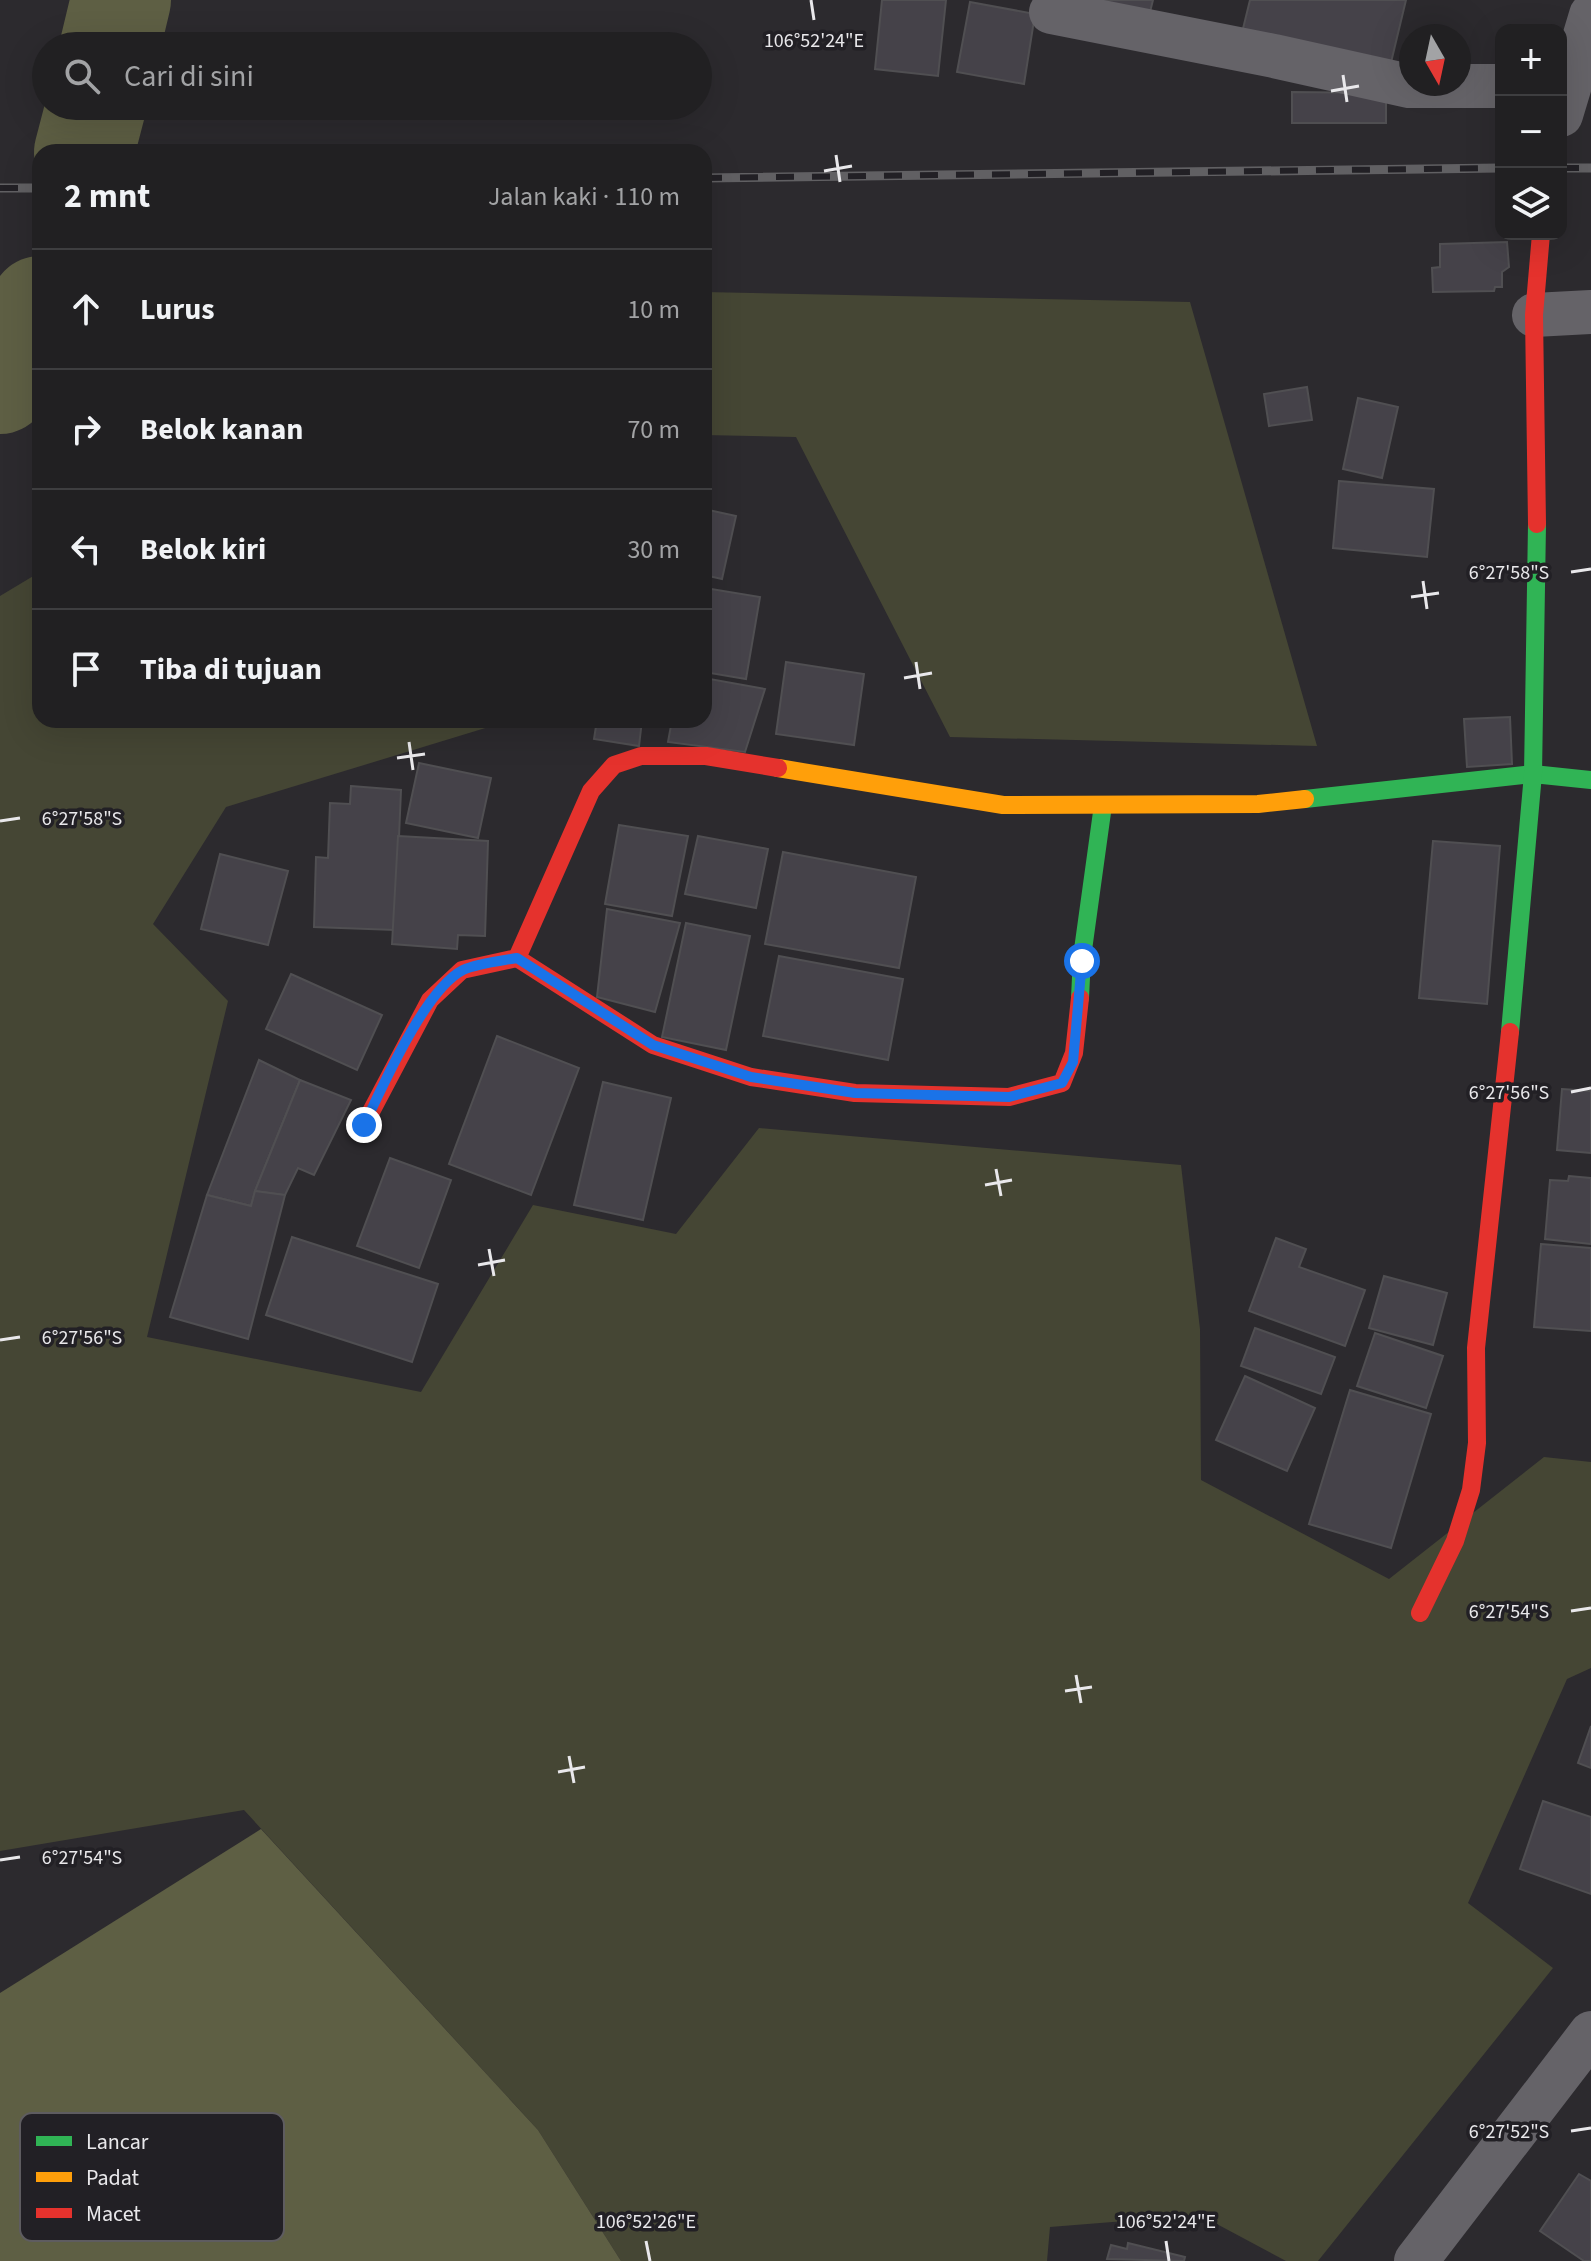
<!DOCTYPE html>
<html lang="id">
<head>
<meta charset="utf-8">
<style>
	:root { --surface:#212022; --page:#2d2d2f; --text:#f1f3f6; --muted:#a2a3a5; --line:#3e3e40 }
	body { margin:0; font-family:"Source Sans 3",sans-serif; background:var(--page); color:var(--text) }
	.controls { position:absolute; right:24px; top:24px; display:grid; overflow:hidden; border-radius:16px; box-shadow:0 8px 32px #0002 }
	.controls button { width:72px; height:72px; display:grid; place-items:center; padding:0; border:0; border-bottom:2px solid var(--line); background:var(--surface); color:var(--text); font:40px sans-serif }
	.compass { position:absolute; left:1399px; top:24px; width:72px; height:72px; border-radius:50%; background:var(--surface); box-shadow:0 8px 32px #0002; rotate:171deg }
	.stop { position:absolute; width:24px; height:24px; margin:-18px; border:6px solid #1a73e8; border-radius:50%; background:#fff }
	.stop.end { background:#1a73e8; border-color:#fff; box-shadow:0 2px 8px #0008 }
	.list { margin:0; padding:0; list-style:none }
	h2 { display:flex; justify-content:space-between; align-items:center; height:104px; margin:0; padding:0 32px; font-size:34px }
	h2 small { font-size:26px; font-weight:400; color:var(--muted) }
	.list li { display:grid; grid-template-columns:52px 1fr auto; gap:24px; align-items:center; box-sizing:border-box; height:120px; padding:0 32px; border-top:2px solid var(--line) }
	.list b { display:block; font-size:30px; white-space:nowrap }
	.list em { font-size:26px; font-style:normal; color:var(--muted) }
	.icon { flex:none; width:44px; height:44px; fill:none; stroke:currentColor; stroke-width:2; stroke-linecap:round; stroke-linejoin:round }
	.map { position:relative; flex:none; width:1591px; height:2261px; overflow:hidden }
	.search { position:absolute; background:var(--surface); box-shadow:0 8px 32px #0002; left:32px; top:32px; width:680px; height:88px; display:flex; align-items:center; gap:20px; box-sizing:border-box; padding:0 28px; border-radius:44px; color:var(--muted); font-size:30px }
	.panel { position:absolute; background:var(--surface); box-shadow:0 8px 32px #0002; left:32px; top:144px; width:680px; height:584px; border-radius:24px }
	.map>svg:first-child { display:block }
</style>
</head>
<body>
<div class="map">
<svg width="1591" height="2261" viewBox="0 0 1591 2261">
	<rect width="100%" height="100%" fill="#2c2a2e"/>
	<g fill="#454634">
		<path d="M 704,292 L 1190,302 L 1317,746 L 950,737 L 796,437 L 704,435 Z"/>
		<path d="M 40,572 L 40,720 L 512,720 L 226,807 L 153,924 L 228,1001 L 147,1337 L 421,1392 L 533,1205 L 676,1234 L 759,1128 L 1181,1165 L 1200,1329 L 1201,1480 L 1389,1579 L 1544,1457 L 1591,1462 L 1591,1668 L 1567,1679 L 1468,1903 L 1553,1968 L 1318,2261 L 1286,2261 L 1200,2215 L 1050,2227 L 1047,2261 L 621,2261 L 538,2130 L 244,1810 L 0,1851 L 0,596 Z"/>
	</g>
	<path fill="#5e5f44" d="M 261,1829 L 538,2130 L 621,2261 L 0,2261 L 0,1993 Z"/>
	<g fill="none" stroke-linecap="round" stroke-linejoin="round">
		<g stroke="#5e5f44" stroke-width="100">
			<path d="M 110,46 L 121,0"/>
			<path d="M 84,152 L 96,106"/>
			<path d="M 0,384 L 34,326 L 40,306"/>
		</g>
	</g>
	<g fill="#454249" stroke="#504f52" stroke-width="2">
		<path d="M 882,0 L 946,0 L 938,76 L 875,69 Z"/>
		<path d="M 1088,0 L 1153,0 L 1147,24 Z"/>
		<path d="M 1250,0 L 1406,0 L 1388,75 L 1240,41 Z"/>
		<path d="M 970,2 L 1035,14 L 1024,84 L 957,72 Z"/>
		<path d="M 1292,92 L 1386,93 L 1386,123 L 1292,123 Z"/>
		<path d="M 1507,242 L 1509,267 L 1502,272 L 1502,287 L 1495,287 L 1494,291 L 1433,292 L 1432,268 L 1440,267 L 1440,244 Z"/>
		<path d="M 1307,387 L 1312,420 L 1269,426 L 1264,394 Z"/>
		<path d="M 1358,398 L 1398,407 L 1382,478 L 1343,469 Z"/>
		<path d="M 1339,481 L 1434,489 L 1427,557 L 1333,548 Z"/>
		<path d="M 704,509 L 736,516 L 722,579 L 704,575 Z"/>
		<path d="M 705,588 L 760,597 L 746,679 L 704,672 Z"/>
		<path d="M 786,662 L 864,674 L 854,745 L 776,734 Z"/>
		<path d="M 704,678 L 765,689 L 745,752 L 668,742 L 672,720 L 704,720 Z"/>
		<path d="M 1510,717 L 1512,764 L 1467,767 L 1464,719 Z"/>
		<path d="M 597,720 L 642,720 L 639,746 L 594,739 Z"/>
		<path d="M 419,763 L 491,778 L 478,838 L 406,823 Z"/>
		<path d="M 351,786 L 401,790 L 395,930 L 314,927 L 316,857 L 328,858 L 330,803 L 350,804 Z"/>
		<path d="M 619,825 L 688,836 L 672,916 L 605,904 Z"/>
		<path d="M 398,836 L 488,841 L 485,936 L 458,935 L 457,949 L 392,944 Z"/>
		<path d="M 698,836 L 768,849 L 756,908 L 685,894 Z"/>
		<path d="M 1433,841 L 1500,846 L 1487,1004 L 1419,998 Z"/>
		<path d="M 783,852 L 916,877 L 899,968 L 765,944 Z"/>
		<path d="M 220,854 L 288,871 L 268,945 L 201,929 Z"/>
		<path d="M 607,909 L 680,923 L 655,1012 L 597,997 Z"/>
		<path d="M 686,923 L 750,936 L 726,1050 L 662,1037 Z"/>
		<path d="M 779,956 L 903,979 L 888,1060 L 763,1036 Z"/>
		<path d="M 291,974 L 382,1015 L 357,1070 L 266,1029 Z"/>
		<path d="M 497,1036 L 579,1068 L 531,1195 L 449,1164 Z"/>
		<path d="M 259,1060 L 300,1080 L 255,1191 L 251,1206 L 207,1195 Z"/>
		<path d="M 300,1080 L 351,1100 L 314,1175 L 298,1168 L 285,1195 L 255,1191 Z"/>
		<path d="M 603,1082 L 671,1098 L 643,1220 L 574,1205 Z"/>
		<path d="M 1562,1089 L 1591,1091 L 1591,1153 L 1557,1150 Z"/>
		<path d="M 390,1158 L 451,1180 L 419,1268 L 357,1246 Z"/>
		<path d="M 1569,1176 L 1591,1178 L 1591,1244 L 1545,1239 L 1550,1180 L 1568,1181 Z"/>
		<path d="M 255,1191 L 285,1195 L 248,1339 L 170,1317 L 207,1195 L 251,1206 Z"/>
		<path d="M 292,1237 L 438,1284 L 412,1362 L 266,1315 Z"/>
		<path d="M 1276,1238 L 1306,1249 L 1299,1267 L 1365,1290 L 1345,1346 L 1249,1311 Z"/>
		<path d="M 1541,1244 L 1591,1248 L 1591,1331 L 1534,1327 Z"/>
		<path d="M 1384,1276 L 1447,1293 L 1433,1345 L 1369,1328 Z"/>
		<path d="M 1255,1328 L 1335,1357 L 1321,1394 L 1241,1366 Z"/>
		<path d="M 1375,1333 L 1443,1356 L 1426,1408 L 1357,1386 Z"/>
		<path d="M 1245,1376 L 1315,1408 L 1287,1471 L 1216,1440 Z"/>
		<path d="M 1350,1390 L 1431,1414 L 1391,1548 L 1309,1524 Z"/>
		<path d="M 1591,1726 L 1591,1768 L 1578,1763 Z"/>
		<path d="M 1543,1801 L 1591,1817 L 1591,1894 L 1520,1869 Z"/>
		<path d="M 1579,2174 L 1591,2181 L 1591,2261 L 1584,2261 L 1540,2231 Z"/>
		<path d="M 1128,2243 L 1185,2257 L 1184,2261 L 1107,2259 L 1111,2245 L 1127,2249 Z"/>
	</g>
	<g fill="none" stroke-linecap="round" stroke-linejoin="round">
		<g stroke="#656368" stroke-width="44">
			<path d="M 1051,12 L 1274,56 L 1409,86 L 1501,86"/>
			<path d="M 1561,115 L 1591,15"/>
			<path d="M 1534,315 L 1591,312"/>
			<path d="M 1416,2261 L 1591,2033"/>
		</g>
		<g stroke="#30b455" stroke-width="18">
			<path d="M 1305,799 L 1533,774 L 1591,780"/>
			<path d="M 1080,998 L 1082,957 L 1103,805"/>
			<path d="M 1510,1032 L 1533,774 L 1537,524"/>
		</g>
		<path stroke="#ff9f0a" stroke-width="18" d="M 778,768 L 1003,805 L 1258,804 L 1305,799"/>
		<g stroke="#e5322d" stroke-width="18">
			<path d="M 1537,524 L 1534,315 L 1541,234"/>
			<path d="M 517,958 L 653,1045 L 751,1077 L 855,1093 L 1009,1097 L 1062,1083 L 1074,1053 L 1080,998"/>
			<path d="M 364,1125 L 430,1000 L 462,970 L 517,958 L 591,791 L 614,765 L 641,756 L 706,756 L 778,768"/>
			<path d="M 1420,1613 L 1455,1541 L 1471,1490 L 1477,1443 L 1476,1348 L 1510,1032"/>
		</g>
		<defs>
			<g id="rail">
				<path d="M 1561,168 L 1591,168"/>
				<path d="M 704,178 L 1501,168"/>
				<path d="M 0,188 L 40,188"/>
			</g>
		</defs>
		<use href="#rail" stroke="#616063" stroke-width="9"/>
		<use href="#rail" stroke="#222025" stroke-width="6" stroke-dasharray="18" stroke-linecap="butt"/>
	</g>
	<g fill="none" stroke-linecap="round" stroke-linejoin="round">
		<path stroke="#1a73e8" stroke-width="10" d="M 364,1125 C 383,1086 425,989 463,970 C 478,963 500,961 517,958 L 653,1045 L 751,1077 L 855,1093 L 1009,1097 L 1062,1083 L 1073,1062 L 1082,961"/>
	</g>
	<path fill="none" stroke="#e9e8eb" stroke-width="3" d="M 811,0 L 814,20M 1343,75 L 1347,102M 1331,91 L 1359,86M 836,155 L 840,182M 824,171 L 852,166M 1571,572 L 1591,569M 1423,581 L 1427,609M 1411,597 L 1439,593M 916,662 L 920,689M 904,678 L 932,673M 409,742 L 413,770M 397,758 L 425,754M 0,821 L 20,818M 1571,1092 L 1591,1088M 996,1169 L 1001,1196M 985,1185 L 1012,1180M 489,1249 L 494,1276M 478,1265 L 505,1260M 0,1340 L 20,1337M 1571,1611 L 1591,1608M 1076,1675 L 1081,1703M 1065,1691 L 1092,1687M 569,1756 L 574,1783M 558,1772 L 585,1767M 0,1860 L 20,1857M 1571,2131 L 1591,2128M 646,2241 L 650,2261M 1166,2241 L 1169,2261"/>
	<rect x="20" y="2113" width="264" height="128" rx="12" fill="#222025" stroke="#5e5c60" stroke-width="2"/>
	<rect x="36" y="2136" width="36" height="10" fill="#30b455"/>
	<rect x="36" y="2172" width="36" height="10" fill="#ff9f0a"/>
	<rect x="36" y="2208" width="36" height="10" fill="#e5322d"/>
	<g font-size="22" fill="#e9e8eb">
		<text x="86" y="2149">Lancar</text>
		<text x="86" y="2185">Padat</text>
		<text x="86" y="2221">Macet</text>
	</g>
	<g font-size="20" text-anchor="middle" fill="#e9e8eb" stroke="#222025" stroke-width="7" stroke-linejoin="round" paint-order="stroke">
		<text x="814" y="47">106°52'24"E</text>
		<text x="1509" y="579">6°27'58"S</text>
		<text x="82" y="825">6°27'58"S</text>
		<text x="1509" y="1099">6°27'56"S</text>
		<text x="82" y="1344">6°27'56"S</text>
		<text x="1509" y="1618">6°27'54"S</text>
		<text x="82" y="1864">6°27'54"S</text>
		<text x="1509" y="2138">6°27'52"S</text>
		<text x="646" y="2228">106°52'26"E</text>
		<text x="1166" y="2228">106°52'24"E</text>
	</g>
</svg>
<div class="controls">
<button>+</button>
<button>−</button>
<button><svg class="icon" aria-label="layers" viewBox="0 0 24 24"><path d="M12 4l9 5-9 5-9-5zM3 14l9 5 9-5"/></svg></button>
</div>
<svg class="compass" viewBox="-18 -18 36 36"><path d="M0-13l5 13h-10z" fill="#e53935"/><path d="M0 13l5-13h-10z" fill="#a2a3a5"/></svg>
<div class="stop" style="left:1082px;top:961px"></div>
<div class="stop end" style="left:364px;top:1125px"></div>
<div class="search"><svg class="icon" aria-label="search" viewBox="0 0 24 24"><circle cx="10" cy="10" r="6"/><path d="M15 15l6 6"/></svg>Cari di sini</div>
<section class="panel">
<h2>2 mnt<small>Jalan kaki · 110 m</small></h2>
<ul class="list">
<li><svg class="icon" aria-label="ahead" viewBox="0 0 24 24"><path d="M12 20V5M6 11l6-6 6 6"/></svg><div><b>Lurus</b></div><em>10 m</em></li>
<li><svg class="icon" aria-label="right" viewBox="0 0 24 24"><path d="M7 20v-9h11M14 6l5 5-5 5"/></svg><div><b>Belok kanan</b></div><em>70 m</em></li>
<li><svg class="icon" aria-label="left" viewBox="0 0 24 24"><path d="M17 20v-9H6M10 6l-5 5 5 5"/></svg><div><b>Belok kiri</b></div><em>30 m</em></li>
<li><svg class="icon" aria-label="arrive" viewBox="0 0 24 24"><path d="M6 21V4h12l-3 4 3 4H6"/></svg><div><b>Tiba di tujuan</b></div></li>
</ul>
</section>
</div>
</body>
</html>
